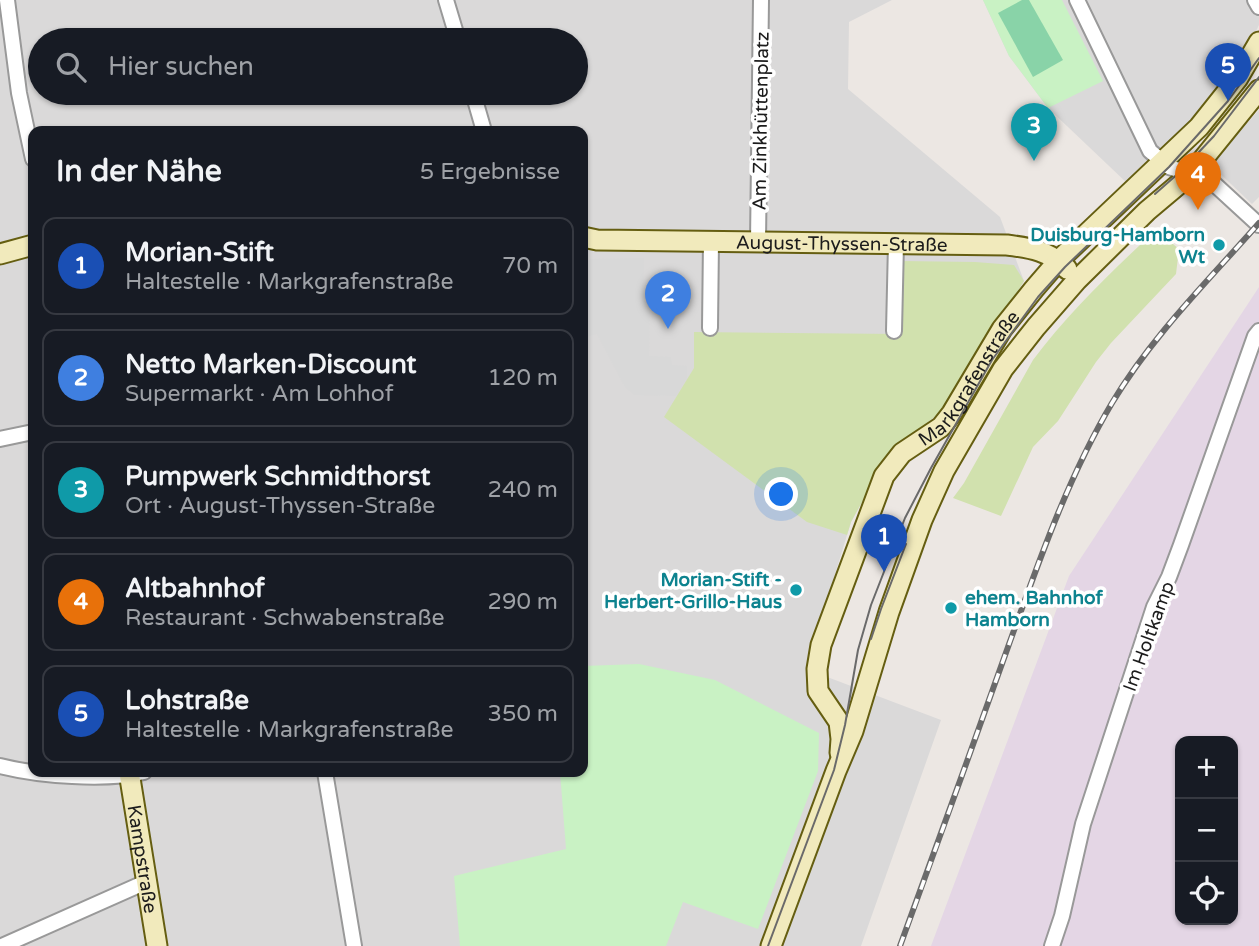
<!DOCTYPE html>
<html lang="de">
<head>
<meta charset="utf-8">
<style>
	:root { --surface:#171b24; --page:#20242c; --text:#f1f3f6; --muted:#9ea1a6; --line:#363941; --accent:#d4909f }
	body { margin:0; font-family:"Varela Round",sans-serif; background:var(--page); color:var(--text) }
	.controls { position:absolute; right:21px; bottom:21px; display:grid; overflow:hidden; border-radius:14px; box-shadow:0 2px 5px #0004 }
	.controls button { width:63px; height:63px; display:grid; place-items:center; padding:0; border:0; border-bottom:2px solid var(--line); background:var(--surface); color:var(--text); font:35px sans-serif }
	.you { position:absolute; left:782px; top:495px; width:24px; height:24px; margin:-18px; border:5px solid #fff; border-radius:50%; background:#1a73e8; box-shadow:0 0 0 10px #1a73e833 }
	.badge { display:grid; place-items:center; width:46px; height:46px; border-radius:50%; background:var(--accent); color:#fff; font-size:23px; font-weight:700 }
	.pin { position:absolute; translate:-50% -58px; filter:drop-shadow(0 2px 4px #0008) }
	.pin::after { content:''; position:absolute; top:37px; width:24px; height:21px; background:inherit; clip-path:polygon(0 0,100% 0,50% 100%) }
	.list { margin:0; padding:0; list-style:none }
	h2 { display:flex; justify-content:space-between; align-items:center; height:91px; margin:0; padding:0 28px; font-size:30px }
	h2 small { font-size:23px; font-weight:400; color:var(--muted) }
	.list li { display:grid; grid-template-columns:46px 1fr auto; gap:21px; align-items:center; box-sizing:border-box; height:98px; margin:0 14px 14px; padding:0 14px; border:2px solid var(--line); border-radius:14px }
	.list b { display:block; font-size:26px; white-space:nowrap }
	.list p { margin:0; font-size:23px; white-space:nowrap; color:var(--muted) }
	.list em { font-size:23px; font-style:normal; color:var(--muted) }
	.icon { flex:none; width:38px; height:38px; fill:none; stroke:currentColor; stroke-width:2; stroke-linecap:round; stroke-linejoin:round }
	.map { position:relative; flex:none; width:1259px; height:946px; overflow:hidden }
	.search { position:absolute; background:var(--surface); box-shadow:0 2px 5px #0004; left:28px; top:28px; width:560px; height:77px; display:flex; align-items:center; gap:18px; box-sizing:border-box; padding:0 24px; border-radius:38px; color:var(--muted); font-size:26px }
	.panel { position:absolute; background:var(--surface); box-shadow:0 2px 5px #0004; left:28px; top:126px; width:560px; height:651px; border-radius:14px }
	.map>svg:first-child { display:block }
</style>
</head>
<body>
<div class="map">
<svg width="1259" height="946" viewBox="0 0 1259 946">
	<rect width="100%" height="100%" fill="#ece7e3"/>
	<g fill="#dad9d9" fill-rule="evenodd">
		<path d="M 0,0 L 892,0 L 849,22 L 848,89 L 1000,217 L 1024,281 L 943,410 L 918,432 L 889,453 L 851,522 L 806,669 L 941,720 L 861,946 L 0,946 ZM 40,40 L 576,40 L 576,93 L 40,93 ZM 33,131 L 583,131 L 583,772 L 33,772 Z"/>
		<path d="M 983,0 L 1259,0 L 1259,25 L 1241,62 L 1181,135 L 1128,184 L 1048,108 L 1009,56 Z"/>
		<path d="M 1259,110 L 1259,197 L 1252,204 L 1210,164 Z"/>
	</g>
	<path fill="#e4d6e5" fill-rule="evenodd" d="M 1259,287 L 1259,946 L 931,946 L 1069,576 ZM 1180,741 L 1233,741 L 1233,920 L 1180,920 Z"/>
	<g fill="#d1e1ae">
		<path d="M 1156,230 L 1179,249 L 1176,274 L 1111,343 L 1096,362 L 1058,421 L 1033,447 L 1001,516 L 953,498 L 964,483 L 1033,360 C 1069,312 1112,271 1156,230 Z"/>
		<path d="M 900,261 L 975,262 L 1014,265 L 1024,281 L 943,410 L 889,453 L 851,522 L 847,535 L 807,522 L 664,417 L 694,368 L 694,332 L 899,334 Z"/>
	</g>
	<g fill="#c9f2c4">
		<path d="M 983,0 L 1062,0 L 1103,81 L 1048,108 L 1009,56 Z"/>
		<path d="M 639,664 L 715,680 L 819,733 L 818,771 L 758,929 L 683,902 L 666,946 L 460,946 L 454,876 L 566,849 L 560,772 L 583,772 L 583,666 Z"/>
	</g>
	<path fill="#89d3a8" d="M 1022,0 L 1029,0 L 1063,60 L 1033,77 L 998,13 Z"/>
	<path fill="#d8d8d8" d="M 644,258 L 643,301 L 650,302 L 649,356 L 671,357 L 672,365 L 687,366 L 687,378 L 676,396 L 635,395 L 625,387 L 597,334 L 583,338 L 583,268 L 590,259 Z"/>
	<g fill="none" stroke-linecap="round" stroke-linejoin="round">
		<defs>
			<g id="street">
				<path d="M 7,0 L 19,93 L 33,159"/>
				<path d="M 446,0 L 458,40"/>
				<path d="M 1077,0 L 1150,151 L 1169,167 L 1210,180 L 1259,225"/>
				<path d="M 1255,0 L 1259,7"/>
				<path d="M 473,93 L 484,131"/>
				<path d="M 758,241 L 761,0"/>
				<path d="M 710,328 L 711,241"/>
				<path d="M 894,331 L 896,243"/>
				<path d="M 0,439 L 33,432"/>
				<path d="M 0,766 C 40,776 105,781 144,772"/>
				<path d="M 325,772 L 354,946"/>
				<path d="M 2,946 L 146,882"/>
				<path d="M 1052,946 L 1062,916 L 1083,824 L 1154,607 L 1169,577 L 1181,545 L 1255,336 L 1259,331"/>
			</g>
			<g id="secondary">
				<path id="s1" d="M 583,237 L 597,240 L 1007,245 C 1031,248 1050,251 1067,269"/>
				<path d="M 0,254 L 33,245"/>
				<path id="s2" d="M 840,753 L 841,739 L 839,722 L 818,691 L 817,669 L 821,645 L 884,476 L 902,453 L 941,427 L 952,413 L 1002,329 L 1034,289 L 1059,260 L 1199,127 L 1238,78 L 1259,42"/>
				<path id="s3" d="M 129,772 L 157,946"/>
				<path d="M 771,946 L 836,771 L 853,731 L 889,612 L 922,520 L 944,471 L 1003,369 L 1036,327 L 1077,280 L 1147,211 L 1191,174 L 1259,90"/>
			</g>
		</defs>
		<use href="#street" stroke="#999" stroke-width="18"/>
		<use href="#secondary" stroke="#655e11" stroke-width="23"/>
		<use href="#street" stroke="#fff" stroke-width="14"/>
		<use href="#secondary" stroke="#f1eabc" stroke-width="19"/>
		<g stroke="#6a6a6a" stroke-width="2">
			<path d="M 1155,194 L 1181,171 L 1214,136 L 1259,77"/>
			<path d="M 871,639 L 881,609 L 906,544"/>
			<path d="M 768,946 L 834,770 L 845,725 L 858,650 L 871,605 L 905,518 L 931,468 L 992,360 L 1038,297 L 1065,267 L 1169,167 L 1228,101 L 1259,58"/>
		</g>
		<defs>
			<path id="rail" d="M 900,946 C 937,846 972,747 1008,647 C 1038,564 1067,479 1112,403 C 1152,336 1208,281 1259,223"/>
		</defs>
		<use href="#rail" stroke="#6a6a6a" stroke-width="6"/>
		<use href="#rail" stroke="#fff" stroke-width="3.5" stroke-dasharray="10" stroke-linecap="butt"/>
	</g>
	<g fill="#0f9aa8" stroke="#fff" stroke-width="2.5">
		<circle cx="1219" cy="245" r="7"/>
		<circle cx="796" cy="590" r="7"/>
		<circle cx="951" cy="608" r="7"/>
	</g>
	<g text-anchor="middle" stroke-width="7" stroke-linejoin="round" paint-order="stroke">
		<g font-size="19" fill="#1c1c1c" stroke="#fff">
			<text transform="translate(760 121) rotate(-89)" y="7">Am Zinkhüttenplatz</text>
			<text dy="7" stroke="none"><textPath href="#s1" startOffset="259">August-Thyssen-Straße</textPath></text>
			<text dy="7" stroke="none"><textPath href="#s2" startOffset="427">Markgrafenstraße</textPath></text>
			<text transform="translate(1148 636) rotate(-70)" y="7">Im Holtkamp</text>
			<text dy="7" stroke="none"><textPath href="#s3" startOffset="88">Kampstraße</textPath></text>
		</g>
		<g font-size="19" font-weight="bold" fill="#0d838f" stroke="#fff" text-anchor="end">
			<text x="1205" y="241">Duisburg-Hamborn<tspan x="1205" dy="22">Wt</tspan></text>
			<text x="782" y="586">Morian-Stift -<tspan x="782" dy="22">Herbert-Grillo-Haus</tspan></text>
			<text x="965" y="604" text-anchor="start">ehem. Bahnhof<tspan x="965" dy="22">Hamborn</tspan></text>
		</g>
	</g>
</svg>
<div class="controls">
<button>+</button>
<button>−</button>
<button><svg class="icon" aria-label="locate" viewBox="0 0 24 24"><circle cx="12" cy="12" r="6"/><path d="M12 2v4M12 18v4M2 12h4M18 12h4"/></svg></button>
</div>
<div class="you"></div>
<div class="pin badge" style="left:884px;top:572px;background:#1a4fb4">1</div>
<div class="pin badge" style="left:668px;top:329px;background:#3f7fe0">2</div>
<div class="pin badge" style="left:1034px;top:161px;background:#0f9aa8">3</div>
<div class="pin badge" style="left:1198px;top:210px;background:#e8710a">4</div>
<div class="pin badge" style="left:1228px;top:101px;background:#1a4fb4">5</div>
<div class="search"><svg class="icon" aria-label="search" viewBox="0 0 24 24"><circle cx="10" cy="10" r="6"/><path d="M15 15l6 6"/></svg>Hier suchen</div>
<section class="panel">
<h2>In der Nähe<small>5 Ergebnisse</small></h2>
<ul class="list">
<li><span class="badge" style="background:#1a4fb4">1</span><div><b>Morian-Stift</b><p>Haltestelle · Markgrafenstraße</p></div><em>70 m</em></li>
<li><span class="badge" style="background:#3f7fe0">2</span><div><b>Netto Marken-Discount</b><p>Supermarkt · Am Lohhof</p></div><em>120 m</em></li>
<li><span class="badge" style="background:#0f9aa8">3</span><div><b>Pumpwerk Schmidthorst</b><p>Ort · August-Thyssen-Straße</p></div><em>240 m</em></li>
<li><span class="badge" style="background:#e8710a">4</span><div><b>Altbahnhof</b><p>Restaurant · Schwabenstraße</p></div><em>290 m</em></li>
<li><span class="badge" style="background:#1a4fb4">5</span><div><b>Lohstraße</b><p>Haltestelle · Markgrafenstraße</p></div><em>350 m</em></li>
</ul>
</section>
</div>
</body>
</html>
